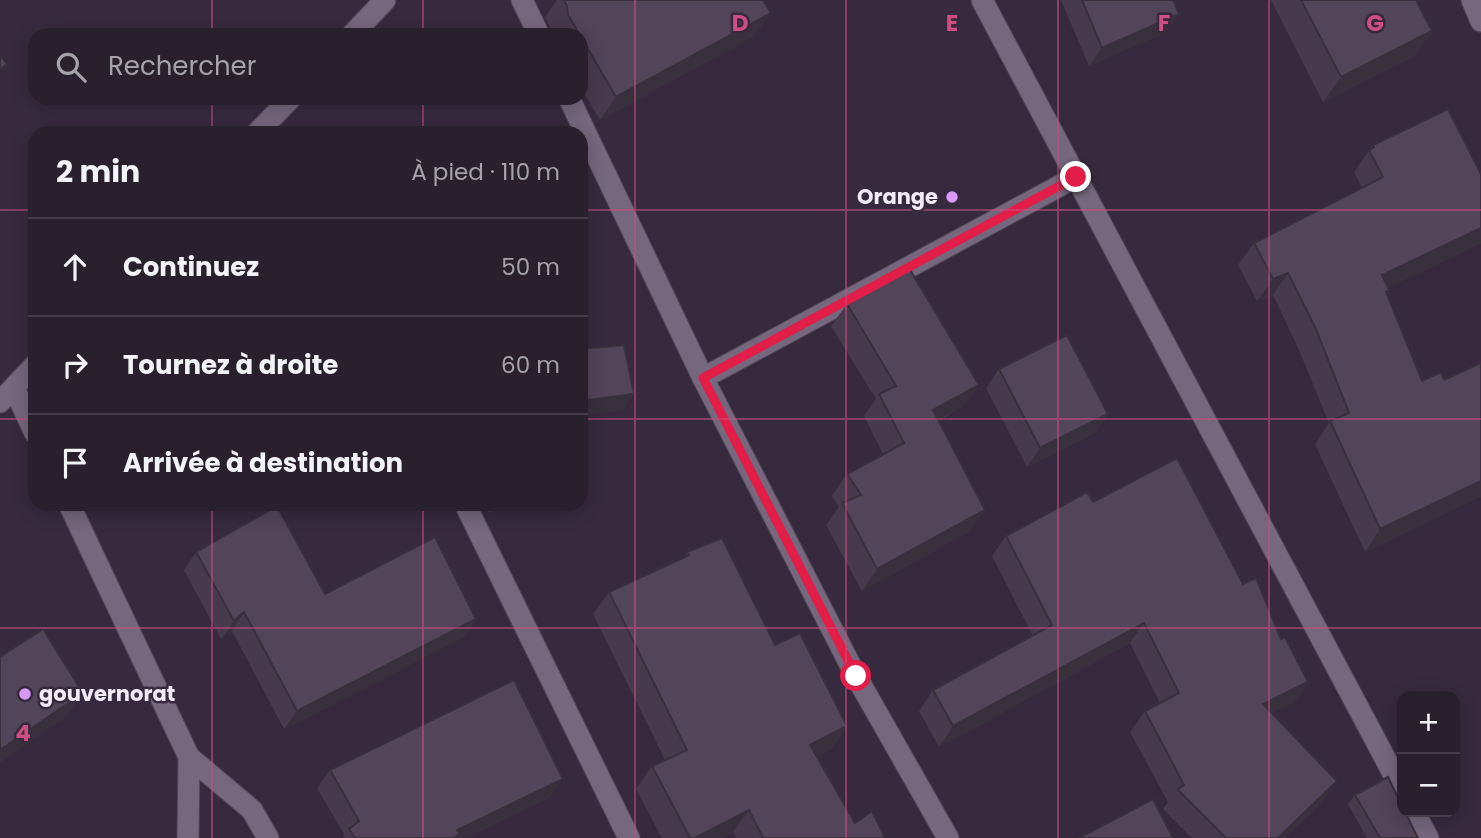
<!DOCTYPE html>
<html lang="fr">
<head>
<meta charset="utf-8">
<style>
	:root { --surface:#29202e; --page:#352d3a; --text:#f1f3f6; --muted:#a5a3aa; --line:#453e4a }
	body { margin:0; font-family:Poppins,sans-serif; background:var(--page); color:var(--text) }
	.controls { position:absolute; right:21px; bottom:21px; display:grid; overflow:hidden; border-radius:14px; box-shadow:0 4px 18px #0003 }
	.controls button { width:63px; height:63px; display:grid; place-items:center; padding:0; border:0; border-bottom:2px solid var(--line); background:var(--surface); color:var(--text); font:35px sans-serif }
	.stop { position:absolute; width:21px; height:21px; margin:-16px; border:5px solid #e11d48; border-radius:50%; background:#fff }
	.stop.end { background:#e11d48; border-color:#fff; box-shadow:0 2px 7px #0008 }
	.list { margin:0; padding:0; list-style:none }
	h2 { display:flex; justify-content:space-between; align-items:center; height:91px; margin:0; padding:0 28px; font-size:30px }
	h2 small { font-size:23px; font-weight:400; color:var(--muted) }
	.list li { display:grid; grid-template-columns:46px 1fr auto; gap:21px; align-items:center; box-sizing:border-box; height:98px; padding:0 28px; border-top:2px solid var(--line) }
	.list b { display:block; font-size:26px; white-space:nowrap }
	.list em { font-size:23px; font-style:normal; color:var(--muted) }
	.icon { flex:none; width:38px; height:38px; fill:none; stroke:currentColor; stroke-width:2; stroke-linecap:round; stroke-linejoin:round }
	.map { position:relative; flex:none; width:1481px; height:838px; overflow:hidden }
	.search { position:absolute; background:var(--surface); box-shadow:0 4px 18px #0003; left:28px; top:28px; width:560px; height:77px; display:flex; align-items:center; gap:18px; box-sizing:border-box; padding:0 24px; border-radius:21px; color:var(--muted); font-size:26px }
	.panel { position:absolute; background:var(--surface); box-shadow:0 4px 18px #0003; left:28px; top:126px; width:560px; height:385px; border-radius:21px }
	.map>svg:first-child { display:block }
</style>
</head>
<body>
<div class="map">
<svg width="1481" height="838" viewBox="0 0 1481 838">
	<rect width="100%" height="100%" fill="#372a3e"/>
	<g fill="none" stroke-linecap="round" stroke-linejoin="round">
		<defs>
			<g id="minor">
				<path d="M 522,0 L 539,35"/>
				<path d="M 982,0 L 1402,790"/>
				<path d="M 1472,0 L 1481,21"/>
				<path d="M 352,35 L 385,0"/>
				<path d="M 569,98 L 703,378 L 856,676 L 948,838"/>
				<path d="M 257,133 L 291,98"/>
				<path d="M 703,378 L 1076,177"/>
				<path d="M 14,388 L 35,433"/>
				<path d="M 0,402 L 35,365"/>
				<path d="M 69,504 L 189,757 L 188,838"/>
				<path d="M 465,504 L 629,838"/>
				<path d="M 189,757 L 252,810 L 268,838"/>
				<path d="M 1414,812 L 1428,838"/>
			</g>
		</defs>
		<use href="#minor" stroke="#514657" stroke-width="23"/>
		<use href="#minor" stroke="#75677d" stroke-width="21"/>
	</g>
	<g fill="#473a4d">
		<path d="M 557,0 L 763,0 L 754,36 L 600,120 L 581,88 L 581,35 L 551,35 L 551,29 L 545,17 Z"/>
		<path d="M 1061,0 L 1173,0 L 1166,32 L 1089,66 Z"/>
		<path d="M 1271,0 L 1416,0 L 1432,31 L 1414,56 L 1323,102 Z"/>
		<path d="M 1373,145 L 1481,174 L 1481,243 L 1388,287 L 1389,290 L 1387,294 L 1422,381 L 1481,496 L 1365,552 L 1315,444 L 1329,423 L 1299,350 L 1273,295 L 1257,301 L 1238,265 L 1254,243 L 1362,188 L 1354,172 Z"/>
		<path d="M 847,304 L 979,385 L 963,406 L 939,421 L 970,531 L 862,591 L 826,525 L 839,507 L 832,496 L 847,474 L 883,454 L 864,416 L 876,399 L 831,326 Z"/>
		<path d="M 999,369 L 1108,414 L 1095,433 L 1027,467 L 986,388 Z"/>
		<path d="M 1093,502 L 1243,584 L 1281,639 L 1308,682 L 1294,702 L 1271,713 L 1323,801 L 1285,838 L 1192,838 L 1163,809 L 1168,802 L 1130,732 L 1145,711 L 1160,703 L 1130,643 L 939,747 L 919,711 L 933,690 L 1033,636 L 992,556 L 1006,536 Z"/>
		<path d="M 485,504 L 507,504 L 489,513 Z"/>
		<path d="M 196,552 L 325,594 L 464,637 L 284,729 L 232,631 L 221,639 L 184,570 Z"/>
		<path d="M 687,552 L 775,645 L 847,726 L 831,749 L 817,756 L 855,823 L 885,838 L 736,838 L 733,832 L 722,838 L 662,838 L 636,789 L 652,766 L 665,760 L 593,614 L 609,592 L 683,558 Z"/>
		<path d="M 330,770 L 550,797 L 466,838 L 343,838 L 345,836 L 317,788 Z"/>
		<path d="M 1355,795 L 1418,838 L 1367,838 L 1348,804 Z"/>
	</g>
	<g fill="#39303e">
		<path d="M 771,13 L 754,36 L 600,120 L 616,97 Z"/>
		<path d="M 1179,14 L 1166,32 L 1089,66 L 1102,48 Z"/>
		<path d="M 1432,31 L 1414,56 L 1323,102 L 1341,77 Z"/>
		<path d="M 1481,228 L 1481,243 L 1366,297 L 1382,275 Z"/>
		<path d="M 1288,273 L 1273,295 L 1257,301 L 1273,279 Z"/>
		<path d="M 979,385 L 963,406 L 918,432 L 933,410 Z"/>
		<path d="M 634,394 L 623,410 L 581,416 L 581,401 Z"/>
		<path d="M 1108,414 L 1095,433 L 1027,467 L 1040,448 Z"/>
		<path d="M 1481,481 L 1481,496 L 1365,552 L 1380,529 Z"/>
		<path d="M 496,504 L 507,504 L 489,513 Z"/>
		<path d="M 985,510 L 970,531 L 862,591 L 877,569 Z"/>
		<path d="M 244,612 L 232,631 L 221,639 L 234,621 Z"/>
		<path d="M 476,619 L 464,637 L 284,729 L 297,711 Z"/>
		<path d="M 1144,623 L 1130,643 L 939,747 L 953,726 Z"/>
		<path d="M 1308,682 L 1294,702 L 1248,724 L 1263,704 Z"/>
		<path d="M 83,693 L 66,717 L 0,763 L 0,750 Z"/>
		<path d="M 847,726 L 831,749 L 795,768 L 810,745 Z"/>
		<path d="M 563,779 L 550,797 L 466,838 L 452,838 L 457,830 Z"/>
		<path d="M 1337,781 L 1323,801 L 1285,838 L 1278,838 Z"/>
		<path d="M 749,810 L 733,832 L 722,838 L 695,838 Z"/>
	</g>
	<g fill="#524459" stroke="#39303e" stroke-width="2">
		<path d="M 564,0 L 763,0 L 771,13 L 616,97 L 581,37 L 581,35 L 580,35 L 568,15 L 567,6 Z"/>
		<path d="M 1082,0 L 1173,0 L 1179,14 L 1102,48 Z"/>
		<path d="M 1301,0 L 1416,0 L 1432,31 L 1341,77 Z"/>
		<path d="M 0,55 L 7,64 L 0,70 Z"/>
		<path d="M 1448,109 L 1481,174 L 1481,228 L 1382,275 L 1389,290 L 1386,292 L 1422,381 L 1441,372 L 1444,380 L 1481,363 L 1481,481 L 1380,529 L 1330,421 L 1349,413 L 1315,327 L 1288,273 L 1273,279 L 1254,243 L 1383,177 L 1369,150 L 1374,147 L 1373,145 Z"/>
		<path d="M 909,268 L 979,385 L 933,410 L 985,510 L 877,569 L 842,503 L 861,495 L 847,474 L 904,443 L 879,394 L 896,386 L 847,304 Z"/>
		<path d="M 1067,335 L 1108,414 L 1040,448 L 999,369 Z"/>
		<path d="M 624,345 L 634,394 L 581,401 L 581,349 Z"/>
		<path d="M 1177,458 L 1243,584 L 1256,578 L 1281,639 L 1285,637 L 1308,682 L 1263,704 L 1337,781 L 1278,838 L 1226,838 L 1177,789 L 1184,785 L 1145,711 L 1179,693 L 1144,623 L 953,726 L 933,690 L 1052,625 L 1006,536 L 1087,492 L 1093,502 Z"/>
		<path d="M 277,506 L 325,594 L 435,537 L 476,619 L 297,711 L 244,612 L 234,621 L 196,552 Z"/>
		<path d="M 722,538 L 775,645 L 800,633 L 847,726 L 810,745 L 855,823 L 872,811 L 885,838 L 763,838 L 749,810 L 695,838 L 690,838 L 652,766 L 687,750 L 609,592 L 689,555 L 687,552 Z"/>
		<path d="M 43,629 L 83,693 L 0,750 L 0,657 Z"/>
		<path d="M 514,680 L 563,779 L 457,830 L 460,834 L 453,838 L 355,838 L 349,829 L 359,821 L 330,770 Z"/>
		<path d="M 1388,777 L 1402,806 L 1402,812 L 1405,812 L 1418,838 L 1380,838 L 1355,795 Z"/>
		<path d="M 1153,799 L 1173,838 L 1079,838 Z"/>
	</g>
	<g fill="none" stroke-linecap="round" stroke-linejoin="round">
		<path stroke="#e11d48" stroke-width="9" d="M 856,676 L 703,378 L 1076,177"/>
	</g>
	<path fill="none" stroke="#ce4d82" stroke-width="2" stroke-opacity="0.55" d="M 212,0 L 212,35M 423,0 L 423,35M 635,0 L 635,838M 846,0 L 846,838M 1058,0 L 1058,838M 1269,0 L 1269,838M 212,98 L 212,133M 423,98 L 423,133M 0,210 L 35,210M 581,210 L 1481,210M 0,419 L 35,419M 581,419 L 1481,419M 212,504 L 212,838M 423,504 L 423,838M 0,628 L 1481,628"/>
	<g fill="#d89af8" stroke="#372a3e" stroke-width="2.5">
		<circle cx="952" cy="197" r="7"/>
		<circle cx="25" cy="694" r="7"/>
	</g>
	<g text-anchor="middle" stroke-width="5" stroke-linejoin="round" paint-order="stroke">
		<g font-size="21" font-weight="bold" fill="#f3ebf8" stroke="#372a3e" text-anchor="end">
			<text x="938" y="204">Orange</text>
			<text x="39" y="701" text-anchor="start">gouvernorat</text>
		</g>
	</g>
	<g font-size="23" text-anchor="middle" font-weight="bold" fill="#ce4d82" stroke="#372a3e" stroke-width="5" stroke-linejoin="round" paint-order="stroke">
		<text x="740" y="31">D</text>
		<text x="952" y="31">E</text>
		<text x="1164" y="31">F</text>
		<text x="1375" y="31">G</text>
		<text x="23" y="741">4</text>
	</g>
</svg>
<div class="controls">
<button>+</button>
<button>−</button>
</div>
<div class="stop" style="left:856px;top:676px"></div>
<div class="stop end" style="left:1076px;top:177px"></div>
<div class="search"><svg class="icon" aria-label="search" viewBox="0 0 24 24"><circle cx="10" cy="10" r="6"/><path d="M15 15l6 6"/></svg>Rechercher</div>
<section class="panel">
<h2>2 min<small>À pied · 110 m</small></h2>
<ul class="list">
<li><svg class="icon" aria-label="ahead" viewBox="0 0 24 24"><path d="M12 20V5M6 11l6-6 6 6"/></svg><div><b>Continuez</b></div><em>50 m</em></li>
<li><svg class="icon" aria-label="right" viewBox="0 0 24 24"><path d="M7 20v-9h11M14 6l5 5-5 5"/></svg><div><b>Tournez à droite</b></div><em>60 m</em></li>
<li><svg class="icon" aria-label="arrive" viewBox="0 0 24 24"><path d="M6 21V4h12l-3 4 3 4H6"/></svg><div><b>Arrivée à destination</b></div></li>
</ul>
</section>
</div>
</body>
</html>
